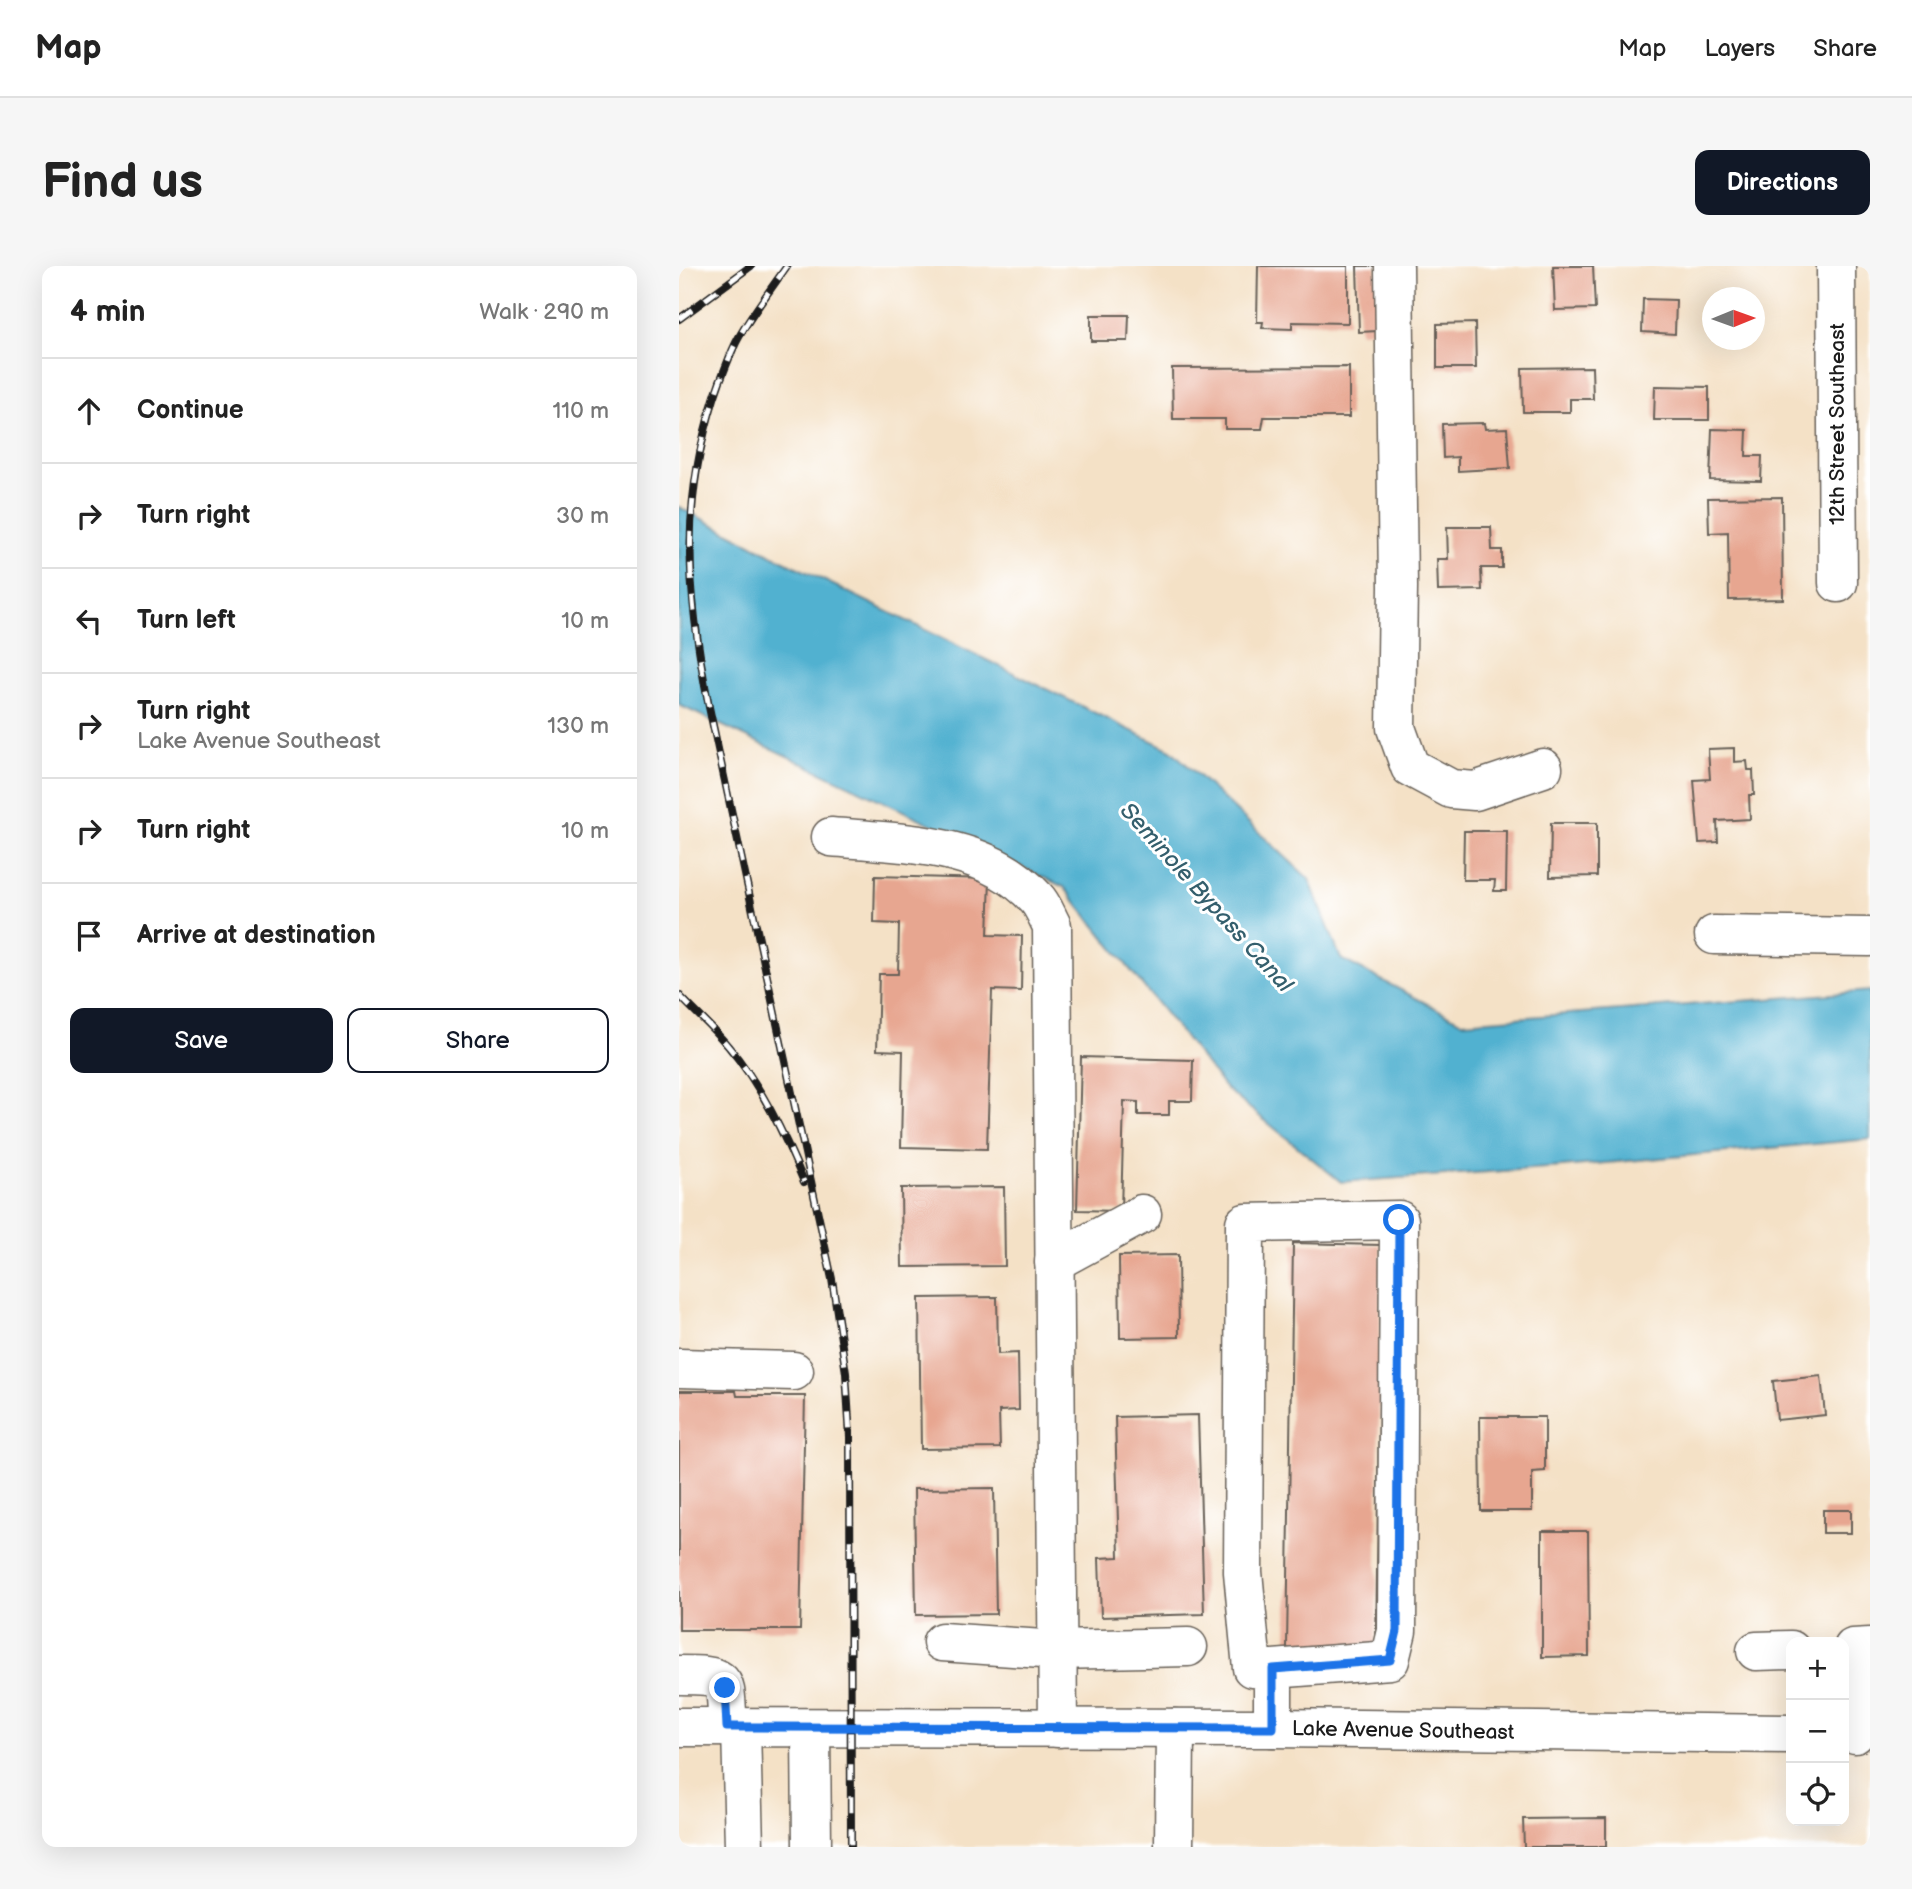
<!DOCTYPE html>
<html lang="en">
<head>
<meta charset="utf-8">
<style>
	:root { --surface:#fff; --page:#f6f6f6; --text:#222; --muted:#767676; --line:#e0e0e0; --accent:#111827 }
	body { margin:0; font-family:"Balsamiq Sans",sans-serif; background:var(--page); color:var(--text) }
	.controls { position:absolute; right:21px; bottom:21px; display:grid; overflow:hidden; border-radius:14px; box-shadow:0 7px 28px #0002 }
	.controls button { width:63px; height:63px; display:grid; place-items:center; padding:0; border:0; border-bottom:2px solid var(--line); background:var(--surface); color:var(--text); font:35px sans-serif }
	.compass { position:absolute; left:1023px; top:21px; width:63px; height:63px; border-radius:50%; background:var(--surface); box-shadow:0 7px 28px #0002; rotate:89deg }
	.stop { position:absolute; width:21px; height:21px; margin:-16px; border:5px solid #1a73e8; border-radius:50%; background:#fff }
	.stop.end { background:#1a73e8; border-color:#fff; box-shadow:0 2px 7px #0008 }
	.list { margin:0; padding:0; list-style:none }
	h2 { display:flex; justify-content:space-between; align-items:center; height:91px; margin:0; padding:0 28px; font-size:30px }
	h2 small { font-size:23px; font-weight:400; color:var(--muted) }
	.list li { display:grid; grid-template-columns:46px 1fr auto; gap:21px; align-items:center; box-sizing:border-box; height:105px; padding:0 28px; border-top:2px solid var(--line) }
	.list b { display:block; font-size:26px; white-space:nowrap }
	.list p { margin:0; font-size:23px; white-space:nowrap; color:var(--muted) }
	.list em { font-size:23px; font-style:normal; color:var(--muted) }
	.actions { display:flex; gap:14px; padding:21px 28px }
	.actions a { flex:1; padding:16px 0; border:2px solid var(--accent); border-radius:14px; text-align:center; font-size:24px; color:var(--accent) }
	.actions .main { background:var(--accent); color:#fff }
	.icon { flex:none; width:38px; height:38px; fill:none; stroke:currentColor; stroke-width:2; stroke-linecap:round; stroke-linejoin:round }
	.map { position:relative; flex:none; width:1191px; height:1581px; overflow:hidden; border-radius:14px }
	header { display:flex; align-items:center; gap:42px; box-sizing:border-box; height:98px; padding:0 35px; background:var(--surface); border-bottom:2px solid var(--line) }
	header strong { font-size:33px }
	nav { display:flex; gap:38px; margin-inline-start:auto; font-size:24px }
	.intro { display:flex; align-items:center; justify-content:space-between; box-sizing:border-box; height:168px; padding:0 42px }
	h1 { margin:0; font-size:49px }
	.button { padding:18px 32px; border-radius:14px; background:var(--accent); color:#fff; font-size:24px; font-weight:700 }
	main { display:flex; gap:42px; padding:0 42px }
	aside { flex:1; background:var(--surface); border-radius:14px; box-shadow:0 7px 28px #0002 }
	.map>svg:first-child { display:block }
</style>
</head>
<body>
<header>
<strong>Map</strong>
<nav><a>Map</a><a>Layers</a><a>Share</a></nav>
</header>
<div class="intro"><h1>Find us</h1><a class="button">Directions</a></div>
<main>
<aside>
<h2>4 min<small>Walk · 290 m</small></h2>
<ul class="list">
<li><svg class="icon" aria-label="ahead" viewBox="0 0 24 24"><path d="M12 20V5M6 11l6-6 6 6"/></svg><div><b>Continue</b></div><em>110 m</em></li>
<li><svg class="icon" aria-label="right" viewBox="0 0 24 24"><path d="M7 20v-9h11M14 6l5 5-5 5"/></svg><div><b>Turn right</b></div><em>30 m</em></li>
<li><svg class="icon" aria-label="left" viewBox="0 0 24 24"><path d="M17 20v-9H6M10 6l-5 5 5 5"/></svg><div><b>Turn left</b></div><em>10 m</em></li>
<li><svg class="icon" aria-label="right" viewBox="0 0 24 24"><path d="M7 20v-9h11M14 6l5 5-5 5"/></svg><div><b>Turn right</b><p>Lake Avenue Southeast</p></div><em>130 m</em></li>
<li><svg class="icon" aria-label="right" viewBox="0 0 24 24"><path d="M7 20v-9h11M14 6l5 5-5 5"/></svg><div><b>Turn right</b></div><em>10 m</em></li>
<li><svg class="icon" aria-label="arrive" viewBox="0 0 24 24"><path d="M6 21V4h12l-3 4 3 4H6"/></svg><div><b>Arrive at destination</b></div></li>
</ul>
<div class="actions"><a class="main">Save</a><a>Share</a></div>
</aside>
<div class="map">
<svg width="1191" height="1581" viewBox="0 0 1191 1581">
	<rect width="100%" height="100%" fill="#fff"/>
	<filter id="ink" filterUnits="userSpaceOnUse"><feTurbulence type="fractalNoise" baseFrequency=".0143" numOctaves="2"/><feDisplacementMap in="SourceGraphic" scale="14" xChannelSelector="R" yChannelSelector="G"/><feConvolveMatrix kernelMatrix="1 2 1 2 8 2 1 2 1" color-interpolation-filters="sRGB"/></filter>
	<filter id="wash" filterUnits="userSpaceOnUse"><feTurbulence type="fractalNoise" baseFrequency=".00686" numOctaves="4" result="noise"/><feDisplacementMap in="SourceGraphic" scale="28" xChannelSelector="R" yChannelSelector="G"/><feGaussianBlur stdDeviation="1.57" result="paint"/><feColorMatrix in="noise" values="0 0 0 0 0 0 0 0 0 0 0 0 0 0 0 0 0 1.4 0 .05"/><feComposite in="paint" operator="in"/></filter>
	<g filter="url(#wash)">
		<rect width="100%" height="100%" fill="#f4e1c6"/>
		<path fill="#51b1d0" stroke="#366676" stroke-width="2" d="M 0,241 L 93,289 L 492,484 L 630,613 L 662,693 L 783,756 L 1191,725 L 1191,873 L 883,901 L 662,916 L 547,823 L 385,621 L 0,439 Z"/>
		<g id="blocks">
			<g fill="#e7a690">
				<path d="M 579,0 L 669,0 L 669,57 L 613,56 L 613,63 L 583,62 L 584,56 L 578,56 Z"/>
				<path d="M 678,0 L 697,0 L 699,65 L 680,66 Z"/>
				<path d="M 874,0 L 914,0 L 916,43 L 876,44 Z"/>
				<path d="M 964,33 L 997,34 L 996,68 L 963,66 Z"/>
				<path d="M 412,49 L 450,49 L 449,75 L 412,75 Z"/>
				<path d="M 796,57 L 797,102 L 758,102 L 758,58 Z"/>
				<path d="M 670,101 L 670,151 L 585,151 L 583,163 L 546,163 L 546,153 L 494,153 L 493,102 Z"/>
				<path d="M 913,101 L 914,133 L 891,133 L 891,146 L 844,146 L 843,102 Z"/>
				<path d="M 976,120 L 1030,121 L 1030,154 L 975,154 Z"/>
				<path d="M 805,157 L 806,163 L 828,162 L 831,202 L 779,205 L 779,191 L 764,192 L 763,158 Z"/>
				<path d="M 1033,163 L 1068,164 L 1067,190 L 1083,190 L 1082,215 L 1031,214 Z"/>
				<path d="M 1103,231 L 1104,333 L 1050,334 L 1049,266 L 1030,267 L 1029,232 Z"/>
				<path d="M 768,261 L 812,261 L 813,284 L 823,284 L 823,302 L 802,302 L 803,324 L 759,325 L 758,293 L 769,293 Z"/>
				<path d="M 1055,482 L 1055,496 L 1068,495 L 1069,504 L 1074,504 L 1075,529 L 1070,529 L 1071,553 L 1038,555 L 1039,576 L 1020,577 L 1015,514 L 1031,513 L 1029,483 Z"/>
				<path d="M 872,557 L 918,557 L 918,610 L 871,611 Z"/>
				<path d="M 785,565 L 828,565 L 827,625 L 815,625 L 816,614 L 784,614 Z"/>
				<path d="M 196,610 L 311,613 L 309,669 L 343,670 L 342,725 L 313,724 L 308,883 L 222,881 L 224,785 L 198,784 L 200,708 L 219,708 L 220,658 L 195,657 Z"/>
				<path d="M 402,791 L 514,794 L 513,835 L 490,835 L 490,849 L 459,849 L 459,836 L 445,835 L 442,945 L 398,944 Z"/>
				<path d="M 325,921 L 326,1000 L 223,1001 L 222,922 Z"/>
				<path d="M 614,977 L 702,979 L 697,1383 L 608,1382 Z"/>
				<path d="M 499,989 L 500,1071 L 441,1072 L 440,990 Z"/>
				<path d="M 318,1031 L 319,1088 L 339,1087 L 340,1144 L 320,1145 L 321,1182 L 242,1183 L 240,1032 Z"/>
				<path d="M 1142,1110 L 1146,1149 L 1098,1154 L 1094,1115 Z"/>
				<path d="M 0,1125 L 57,1125 L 58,1130 L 126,1130 L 121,1364 L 0,1364 Z"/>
				<path d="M 519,1149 L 525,1348 L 422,1351 L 420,1292 L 440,1291 L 436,1151 Z"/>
				<path d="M 801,1151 L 866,1151 L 866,1205 L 853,1206 L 853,1245 L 802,1245 Z"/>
				<path d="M 315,1222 L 317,1348 L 237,1349 L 235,1223 Z"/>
				<rect x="1144" y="1244" width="28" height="23"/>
				<path d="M 863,1265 L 909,1265 L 910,1390 L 863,1391 Z"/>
				<path d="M 927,1552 L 927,1581 L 845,1581 L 844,1553 Z"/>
			</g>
		</g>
	</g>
	<g filter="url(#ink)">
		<use href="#blocks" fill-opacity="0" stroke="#686158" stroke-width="2"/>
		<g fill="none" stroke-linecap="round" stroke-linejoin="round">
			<defs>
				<g id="minor">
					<path d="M 715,0 L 719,321 L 717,462 L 731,501 L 772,523 L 796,525 L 864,502"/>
					<path d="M 1157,0 L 1159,317"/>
					<path d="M 152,571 C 222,577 306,576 357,632 C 364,639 368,651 373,660 L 379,1462"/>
					<path d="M 1035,669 L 1191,671"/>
					<path d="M 375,996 L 463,948"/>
					<path d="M 0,1102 L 115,1105"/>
					<path d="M 263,1376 L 378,1384 L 509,1381"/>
					<path d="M 1077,1385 L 1112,1384"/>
					<path d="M 594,1403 L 573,1402 L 564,1306 L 566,957 L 720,954 L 718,1365 L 711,1394 L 594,1403 L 594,1462"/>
					<path d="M 0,1409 C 53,1409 45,1412 49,1461"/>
					<path d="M 0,1461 L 594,1462 L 1112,1468"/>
					<path d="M 62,1461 L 65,1581"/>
					<path d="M 132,1462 L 133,1581"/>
					<path d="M 1176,1468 L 1174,1382 L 1191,1381"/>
					<path d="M 495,1581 L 496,1462"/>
				</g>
			</defs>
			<use href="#minor" stroke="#686158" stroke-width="41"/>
			<use href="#minor" stroke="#fff" stroke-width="38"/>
			<defs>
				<g id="rail">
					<path d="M 108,0 C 92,23 74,46 60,71 C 52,85 47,101 41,115 C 0,230 7,324 30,441 L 153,1013 L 167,1107 L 171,1171 L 172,1581"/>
					<path d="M 0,53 L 72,0"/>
					<path d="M 0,729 C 16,746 34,762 49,780 C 82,819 105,868 125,916"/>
				</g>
			</defs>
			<use href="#rail" stroke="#1c1c1c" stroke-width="8"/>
			<use href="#rail" stroke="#fff" stroke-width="5" stroke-dasharray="16" stroke-linecap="butt"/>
		</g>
	</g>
	<g fill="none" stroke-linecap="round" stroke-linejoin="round" filter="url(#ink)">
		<path stroke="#1a73e8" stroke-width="9" d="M 46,1422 L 48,1461 L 594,1462 L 594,1403 L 711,1394 L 718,1365 L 720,954"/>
	</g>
	<g text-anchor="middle" stroke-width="6" stroke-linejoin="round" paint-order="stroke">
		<g font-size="21" fill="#1c1c1c" stroke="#fff">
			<text transform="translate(1158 158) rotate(-90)" y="7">12th Street Southeast</text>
			<text transform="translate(724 1464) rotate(1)" y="7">Lake Avenue Southeast</text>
		</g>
		<g font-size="23" font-style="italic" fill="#345f6d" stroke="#fff">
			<text transform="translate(528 631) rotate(48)" y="8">Seminole Bypass Canal</text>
		</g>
	</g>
</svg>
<div class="controls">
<button>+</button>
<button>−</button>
<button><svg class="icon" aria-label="locate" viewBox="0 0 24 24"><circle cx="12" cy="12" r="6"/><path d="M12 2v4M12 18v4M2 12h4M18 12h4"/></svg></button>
</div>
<svg class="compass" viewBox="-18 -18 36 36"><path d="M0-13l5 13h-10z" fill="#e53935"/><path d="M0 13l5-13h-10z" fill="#767676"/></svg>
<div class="stop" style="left:720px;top:954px"></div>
<div class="stop end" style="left:46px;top:1422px"></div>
</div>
</main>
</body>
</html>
